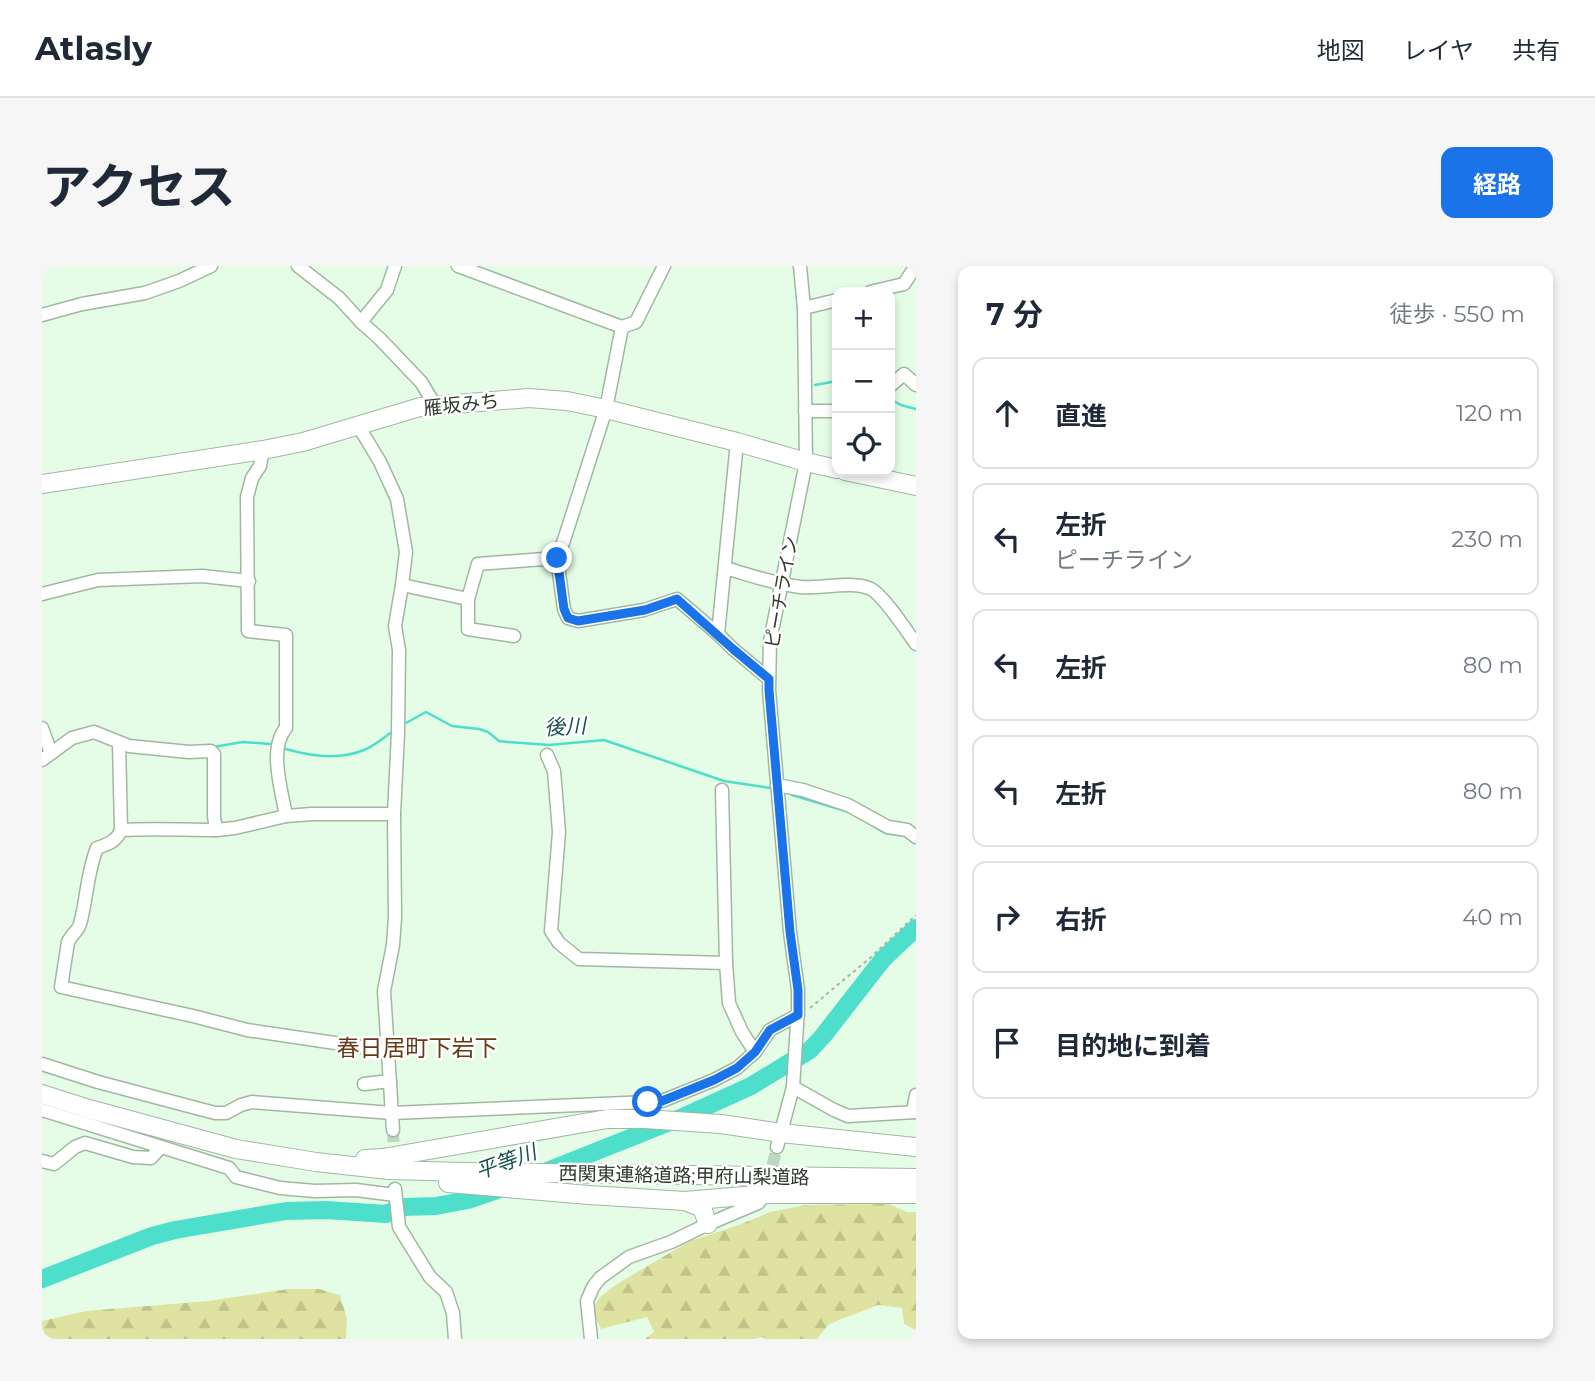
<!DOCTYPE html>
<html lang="ja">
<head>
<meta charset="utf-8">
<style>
	:root { --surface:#fff; --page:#f6f6f7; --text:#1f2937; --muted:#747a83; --line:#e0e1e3; --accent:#1a73e8 }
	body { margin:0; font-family:Montserrat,"Noto Sans JP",sans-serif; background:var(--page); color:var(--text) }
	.controls { position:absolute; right:21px; top:21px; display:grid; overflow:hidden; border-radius:14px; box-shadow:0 4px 10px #0003 }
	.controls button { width:63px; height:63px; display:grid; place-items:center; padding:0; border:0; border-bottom:2px solid var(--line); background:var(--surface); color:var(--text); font:35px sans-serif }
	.stop { position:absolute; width:21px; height:21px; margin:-16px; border:5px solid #1a73e8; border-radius:50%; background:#fff }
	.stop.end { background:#1a73e8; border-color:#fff; box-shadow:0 2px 7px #0008 }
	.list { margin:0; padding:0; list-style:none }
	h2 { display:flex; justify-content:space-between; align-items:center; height:91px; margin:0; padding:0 28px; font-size:30px }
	h2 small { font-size:23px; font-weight:400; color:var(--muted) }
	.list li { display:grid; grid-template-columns:46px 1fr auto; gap:21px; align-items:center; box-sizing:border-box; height:112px; margin:0 14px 14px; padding:0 14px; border:2px solid var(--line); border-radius:14px }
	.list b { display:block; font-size:26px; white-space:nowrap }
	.list p { margin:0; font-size:23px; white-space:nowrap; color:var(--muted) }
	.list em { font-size:23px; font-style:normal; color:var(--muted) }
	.icon { flex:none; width:38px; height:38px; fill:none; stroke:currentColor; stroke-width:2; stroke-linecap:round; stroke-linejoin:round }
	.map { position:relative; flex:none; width:874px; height:1073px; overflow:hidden; border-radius:14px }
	header { display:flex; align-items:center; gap:42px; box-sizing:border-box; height:98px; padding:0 35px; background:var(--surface); border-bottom:2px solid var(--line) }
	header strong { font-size:33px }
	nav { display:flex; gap:38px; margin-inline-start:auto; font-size:24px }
	.intro { display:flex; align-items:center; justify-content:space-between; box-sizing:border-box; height:168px; padding:0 42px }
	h1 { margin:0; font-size:49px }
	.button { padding:18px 32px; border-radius:14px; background:var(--accent); color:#fff; font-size:24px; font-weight:700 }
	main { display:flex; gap:42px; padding:0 42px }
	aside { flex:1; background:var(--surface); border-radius:14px; box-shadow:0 4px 10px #0003 }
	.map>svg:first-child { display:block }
</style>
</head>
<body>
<header>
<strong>Atlasly</strong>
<nav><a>地図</a><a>レイヤ</a><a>共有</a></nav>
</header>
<div class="intro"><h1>アクセス</h1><a class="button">経路</a></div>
<main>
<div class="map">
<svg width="874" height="1073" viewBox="0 0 874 1073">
	<defs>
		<pattern id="forest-firs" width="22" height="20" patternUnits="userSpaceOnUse" patternTransform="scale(1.75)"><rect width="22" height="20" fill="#dfe3a1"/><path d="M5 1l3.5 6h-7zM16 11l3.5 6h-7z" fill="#c0c48b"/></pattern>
	</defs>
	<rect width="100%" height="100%" fill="#e5fde7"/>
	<g fill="url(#forest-firs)">
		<path d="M 847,938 L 865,946 L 874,946 L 874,1064 L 862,1058 L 860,1042 L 836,1039 L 787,1058 L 775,1073 L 724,1073 L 720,1071 L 713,1073 L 603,1073 L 612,1066 L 605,1051 L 559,1063 L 550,1044 L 558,1031 L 575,1018 L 648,975 L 697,959 L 728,946 L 763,939 Z"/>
		<path d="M 246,1023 L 277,1023 L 298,1029 L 305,1053 L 304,1073 L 0,1073 L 0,1055 L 44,1045 L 167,1035 Z"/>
	</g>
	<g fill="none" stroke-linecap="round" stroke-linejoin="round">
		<g stroke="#4ddecc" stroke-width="2.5">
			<path d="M 773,119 L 795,115"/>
			<path d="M 848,133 L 859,139 L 874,143"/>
			<path d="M 364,457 L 384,446 L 410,460 L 437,463 L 446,466 L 457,475 L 466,476 L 507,479 L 562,474 L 682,515 L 728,522"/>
			<path d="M 171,481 L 201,476 L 228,478"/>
			<path d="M 244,483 C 268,490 298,494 322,484 C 332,480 341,472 350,466"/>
			<path d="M 0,486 L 2,485"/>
			<path d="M 750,529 L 807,546"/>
			<path d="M 831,560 L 843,567 L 863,570"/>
		</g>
		<g stroke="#4ddecc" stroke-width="18">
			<path d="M 500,907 L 643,850 L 709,820 L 768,784 L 781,770 L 841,693 L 874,662"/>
			<path d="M 0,1013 L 110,970 L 133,964 L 244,945 L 284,944 L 344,948 L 360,941 L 394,940 L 426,934 L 461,922"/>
		</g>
		<g stroke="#c1d6c2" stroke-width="12" stroke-dasharray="12 6" stroke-linecap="butt">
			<path d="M 351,864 L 353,921"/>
			<path d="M 726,917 L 735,881"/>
		</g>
		<defs>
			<g id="minor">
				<path d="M 256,0 L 297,32 L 319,56 L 338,73 L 379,116 L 393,139"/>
				<path d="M 416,0 L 580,61 L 594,56 L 622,0"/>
				<path d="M 828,26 L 862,18 L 871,4 L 874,4"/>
				<path d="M 762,42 L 795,34"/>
				<path d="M 0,49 L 40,38 L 103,27 L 137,15 L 169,0"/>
				<path d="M 319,56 L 345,24 L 353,0"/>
				<path d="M 848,120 L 862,108 L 874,119"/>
				<path d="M 763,145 L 795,145"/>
				<path d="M 317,161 L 338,196 L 355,233 L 364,286 L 360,319 L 353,360 L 357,384 L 356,467 L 352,548 L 353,651 L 351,679 L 342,725 L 351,864"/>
				<path d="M 695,176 L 676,368 L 691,383 L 727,413"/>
				<path d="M 221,184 L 218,200 L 210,212 L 205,231 L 206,365 L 244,369 L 244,462 C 226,482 240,526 244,550"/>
				<path d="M 515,292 L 522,343 L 526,352 L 536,355 L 602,344 L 635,333 L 676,368"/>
				<path d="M 683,302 C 708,309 732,318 758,321 C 778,323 811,314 829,323 C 842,330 864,364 874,378"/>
				<path d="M 360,319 L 426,333 L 436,298 L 515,292 L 522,274 L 564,143 L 580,61"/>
				<path d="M 0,328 L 56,314 L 160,310 L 207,315"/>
				<path d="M 426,333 L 426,363 L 472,370"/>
				<path d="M 0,462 L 9,487"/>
				<path d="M 77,477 L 79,564 C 111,562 142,564 174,564"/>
				<path d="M 505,489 L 512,505 L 517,566 L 509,665 L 517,677 L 537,693 L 684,697"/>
				<path d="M 0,494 L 30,472 L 52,466 L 87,480 L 147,486 L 169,485 L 172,488 L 172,550 L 174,564 L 193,562 L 244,550 L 270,548 L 352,548"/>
				<path d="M 735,519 L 761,524 L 806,539 L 846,561 L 865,564 L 874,571"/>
				<path d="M 680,524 L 684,697 L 687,737 L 700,766 L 713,786"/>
				<path d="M 79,564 C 75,575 66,578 55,582 C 45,606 45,633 38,658 C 36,665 29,669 26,676 L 19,721 L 151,750 L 205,764 L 347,785"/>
				<path d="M 0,798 L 56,816 L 173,847 L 184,847 L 199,839 L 210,836 L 350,847 L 606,836 L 620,835 L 672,814 L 695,802 L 713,786 L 728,764 L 756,749"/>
				<path d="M 322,818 L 348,815"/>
				<path d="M 751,821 L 792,844 L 806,850 L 874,846"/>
				<path d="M 0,844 L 187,902 L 194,911 L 238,922 L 273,925 L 314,924 L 353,929"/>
				<path d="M 871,846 L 874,829"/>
				<path d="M 735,881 L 751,821 L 756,743 L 756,724 L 748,666 L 727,424 L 728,375 L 764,196 L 762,42 L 758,0"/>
				<path d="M 0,895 L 12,898 L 33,881 L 43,877 L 91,891 L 109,892 L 119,881"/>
				<path d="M 353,923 L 357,961 L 388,1011 L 404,1026 L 411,1047 L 413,1073"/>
				<path d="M 549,1073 L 545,1035 L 551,1021 L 558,1012 L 587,991 L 629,976 L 666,958 L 716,937 L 724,928 L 724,924"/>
			</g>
			<g id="highway">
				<path d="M 803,205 L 874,220"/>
				<path d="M 0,218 L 221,184 L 261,176 L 378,141 L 487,132 L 525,135 L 564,143 L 695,176 L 764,196 L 795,203"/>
				<path d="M 0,828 L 47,843 L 194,883 L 274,896 L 347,904 L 423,906 L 874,912"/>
				<path d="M 323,893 L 341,892 L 565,853 L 603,853 L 679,858 L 739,867 L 874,881"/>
				<path d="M 406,917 L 547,929 L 643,935 L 724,928 L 874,928"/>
				<path d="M 643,935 L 660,942 L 666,958"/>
			</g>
		</defs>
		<use href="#minor" stroke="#a1b7a2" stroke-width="15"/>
		<use href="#highway" stroke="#a1b7a2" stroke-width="20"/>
		<path stroke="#a6b8a7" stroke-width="2" stroke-dasharray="3.5 3.5" stroke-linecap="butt" d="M 768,742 L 828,692 L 874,649"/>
		<use href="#minor" stroke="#fff" stroke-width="12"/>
		<use href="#highway" stroke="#fff" stroke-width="18"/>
	</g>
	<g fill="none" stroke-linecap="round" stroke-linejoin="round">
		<path stroke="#1a73e8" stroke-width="9" d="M 515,292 L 522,343 L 526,352 L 536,355 L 603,344 L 635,333 L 691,383 L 727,413 L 727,424 L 748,666 L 756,724 L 756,749 L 728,764 L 713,786 L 695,802 L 672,814 L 620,835 L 606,836"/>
	</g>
	<g text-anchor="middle" stroke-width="5" stroke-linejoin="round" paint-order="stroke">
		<g font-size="19" fill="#303930" stroke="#fff">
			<text transform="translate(419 138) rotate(-6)" y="7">雁坂みち</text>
			<text transform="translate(739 326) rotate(-80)" y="7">ピーチライン</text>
			<text transform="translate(642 909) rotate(1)" y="7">西関東連絡道路;甲府山梨道路</text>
		</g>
		<g font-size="21" font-style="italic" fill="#17534c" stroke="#fff">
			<text transform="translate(523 461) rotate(-3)" y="7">後川</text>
			<text transform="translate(464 896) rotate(-20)" y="7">平等川</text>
		</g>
		<g font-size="23" fill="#673a16" stroke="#fff">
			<text x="375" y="790">春日居町下岩下</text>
		</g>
	</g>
</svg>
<div class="controls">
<button>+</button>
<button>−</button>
<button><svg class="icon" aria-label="locate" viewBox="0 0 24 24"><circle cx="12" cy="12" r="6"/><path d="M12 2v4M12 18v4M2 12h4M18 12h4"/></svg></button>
</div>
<div class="stop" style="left:606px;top:836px"></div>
<div class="stop end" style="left:515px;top:292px"></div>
</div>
<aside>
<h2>7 分<small>徒歩 · 550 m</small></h2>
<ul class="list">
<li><svg class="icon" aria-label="ahead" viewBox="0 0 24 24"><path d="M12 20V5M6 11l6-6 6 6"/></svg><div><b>直進</b></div><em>120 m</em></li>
<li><svg class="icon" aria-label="left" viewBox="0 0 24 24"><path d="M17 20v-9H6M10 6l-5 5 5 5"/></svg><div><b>左折</b><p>ピーチライン</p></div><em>230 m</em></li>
<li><svg class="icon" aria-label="left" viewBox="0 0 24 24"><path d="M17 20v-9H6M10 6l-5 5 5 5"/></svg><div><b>左折</b></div><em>80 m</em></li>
<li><svg class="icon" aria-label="left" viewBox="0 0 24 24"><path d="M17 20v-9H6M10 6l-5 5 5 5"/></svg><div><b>左折</b></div><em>80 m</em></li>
<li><svg class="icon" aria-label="right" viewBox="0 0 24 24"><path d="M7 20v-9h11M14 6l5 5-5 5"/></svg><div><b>右折</b></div><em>40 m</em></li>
<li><svg class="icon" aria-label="arrive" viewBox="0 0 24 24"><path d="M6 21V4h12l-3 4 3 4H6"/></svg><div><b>目的地に到着</b></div></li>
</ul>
</aside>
</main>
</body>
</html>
